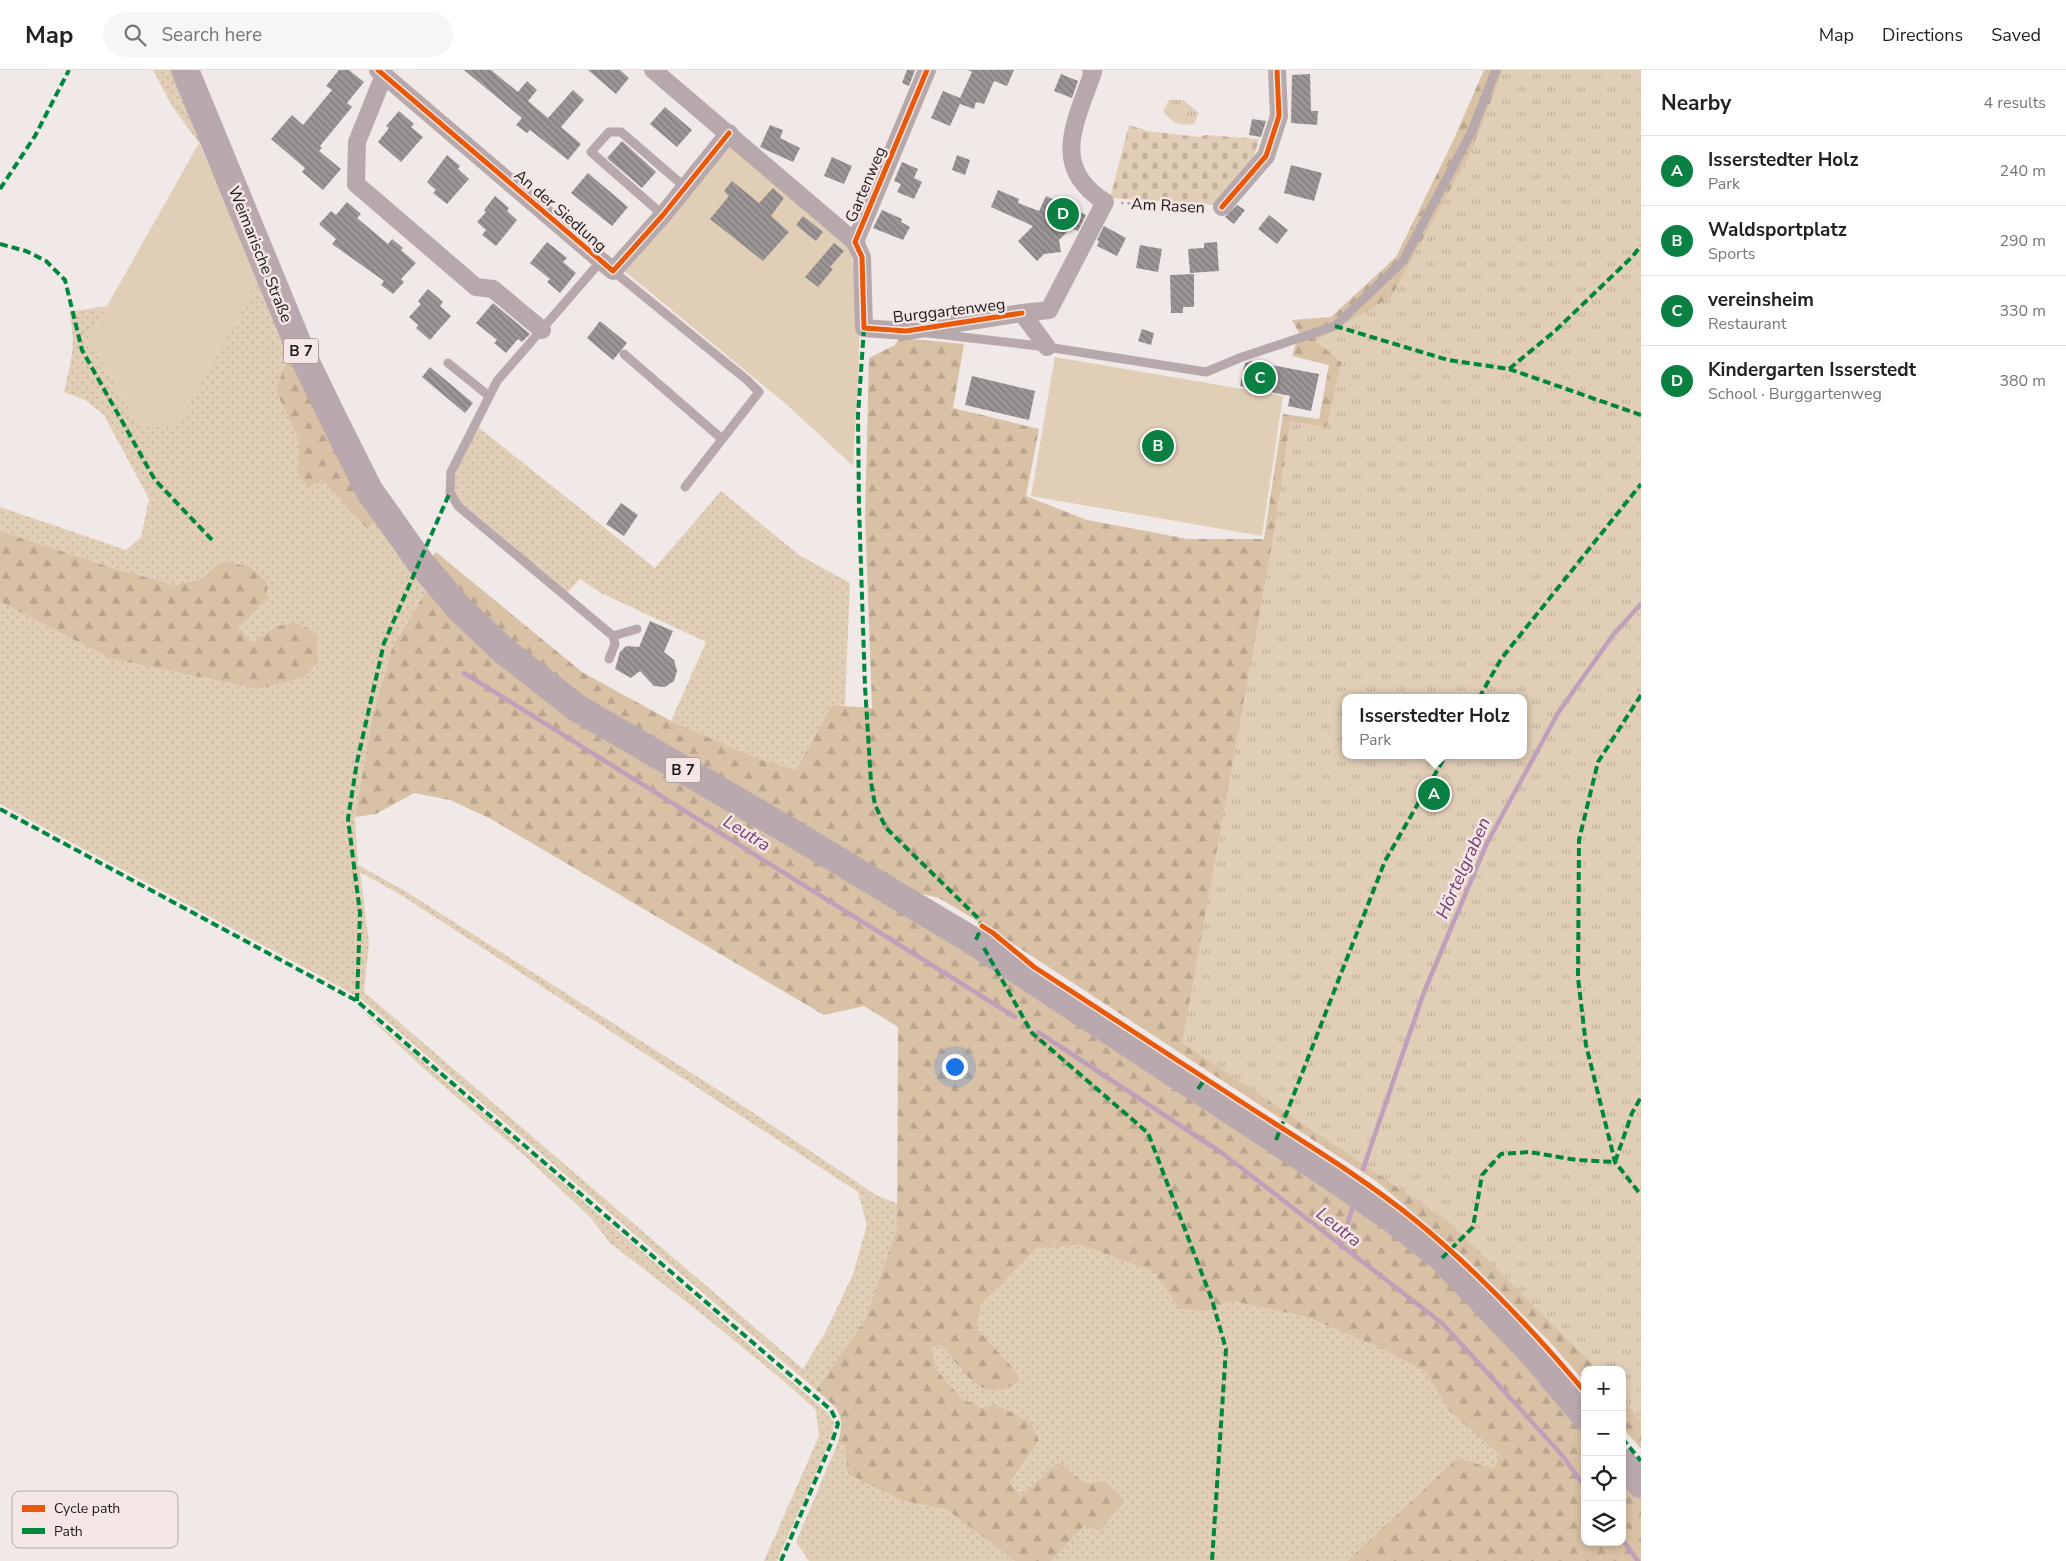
<!DOCTYPE html>
<html lang="en">
<head>
<meta charset="utf-8">
<style>
	:root { --surface:#fff; --page:#f6f6f6; --text:#222; --muted:#767676; --line:#e0e0e0; --accent:#0b8043 }
	body { margin:0; font-family:"Nunito Sans",sans-serif; background:var(--page); color:var(--text) }
	.controls { position:absolute; right:15px; bottom:15px; display:grid; overflow:hidden; border-radius:10px; box-shadow:0 2px 8px #0003 }
	.controls button { width:45px; height:45px; display:grid; place-items:center; padding:0; border:0; border-bottom:1px solid var(--line); background:var(--surface); color:var(--text); font:25px sans-serif }
	.you { position:absolute; left:954px; top:996px; width:18px; height:18px; margin:-12px; border:4px solid #fff; border-radius:50%; background:#1a73e8; box-shadow:0 0 0 8px #1a73e833 }
	.badge { display:grid; place-items:center; width:32px; height:32px; border-radius:50%; background:var(--accent); color:#fff; font-size:16px; font-weight:700 }
	.pin { position:absolute; translate:-50% -50%; border:2px solid #fff; box-shadow:0 1px 5px #0006 }
	.popup { position:absolute; left:1342px; top:624px; width:185px; height:65px; box-sizing:border-box; display:grid; place-content:center; border-radius:10px; background:var(--surface); filter:drop-shadow(0 1px 4px #0005); font-size:16px; white-space:nowrap; color:var(--muted) }
	.popup b { font-size:19px; color:var(--text) }
	.popup::after { content:''; position:absolute; left:50%; top:100%; margin-left:-10px; border:10px solid transparent; border-top-color:var(--surface) }
	.list { margin:0; padding:0; list-style:none }
	h2 { display:flex; justify-content:space-between; align-items:center; height:65px; margin:0; padding:0 20px; font-size:21px }
	h2 small { font-size:16px; font-weight:400; color:var(--muted) }
	.list li { display:grid; grid-template-columns:32px 1fr auto; gap:15px; align-items:center; box-sizing:border-box; height:70px; padding:0 20px; border-top:1px solid var(--line) }
	.list b { display:block; font-size:19px; white-space:nowrap }
	.list p { margin:0; font-size:16px; white-space:nowrap; color:var(--muted) }
	.list em { font-size:16px; font-style:normal; color:var(--muted) }
	.icon { flex:none; width:28px; height:28px; fill:none; stroke:currentColor; stroke-width:2; stroke-linecap:round; stroke-linejoin:round }
	.map { position:relative; flex:none; width:1641px; height:1491px; overflow:hidden }
	header { display:flex; align-items:center; gap:30px; box-sizing:border-box; height:70px; padding:0 25px; background:var(--surface); border-bottom:1px solid var(--line) }
	header strong { font-size:24px }
	nav { display:flex; gap:28px; margin-inline-start:auto; font-size:18px }
	.search { width:350px; height:45px; background:var(--page); display:flex; align-items:center; gap:12px; box-sizing:border-box; padding:0 18px; border-radius:28px; color:var(--muted); font-size:19px }
	main { display:flex }
	aside { flex:1; background:var(--surface) }
	.map>svg:first-child { display:block }
</style>
</head>
<body>
<header>
<strong>Map</strong>
<div class="search"><svg class="icon" aria-label="search" viewBox="0 0 24 24"><circle cx="10" cy="10" r="6"/><path d="M15 15l6 6"/></svg>Search here</div>
<nav><a>Map</a><a>Directions</a><a>Saved</a></nav>
</header>
<main>
<div class="map">
<svg width="1641" height="1491" viewBox="0 0 1641 1491">
	<defs>
		<pattern id="grass-dots" width="8" height="8" patternUnits="userSpaceOnUse" patternTransform="scale(1.25)"><rect width="8" height="8" fill="#e1ceb6"/><path d="M2 2h.1M6 6h.1" fill="none" stroke="#c1b09c" stroke-width="1.8" stroke-linecap="round"/></pattern>
		<pattern id="forest-firs" width="22" height="20" patternUnits="userSpaceOnUse" patternTransform="scale(1.25)"><rect width="22" height="20" fill="#d8c1a5"/><path d="M5 1l3.5 6h-7zM16 11l3.5 6h-7z" fill="#b9a58d"/></pattern>
		<pattern id="cemetery-stones" width="16" height="16" patternUnits="userSpaceOnUse" patternTransform="scale(1.25)"><rect width="16" height="16" fill="#e1ceb6"/><path d="M2 7V4a2 2 0 0 1 4 0v3zM10 15v-3a2 2 0 0 1 4 0v3z" fill="#c1b09c"/></pattern>
		<pattern id="park-tufts" width="24" height="20" patternUnits="userSpaceOnUse" patternTransform="scale(1.25)"><rect width="24" height="20" fill="#e1ceb6"/><path d="M3 7l-1-3M5 7V3M7 7l1-3M15 17l-1-3M17 17v-4M19 17l1-3" fill="none" stroke="#c1b09c"/></pattern>
		<pattern id="building-back-hatch" width="6" height="6" patternUnits="userSpaceOnUse" patternTransform="scale(1.25)"><rect width="6" height="6" fill="#9b9695"/><path d="M-1 5l2 2M0 0l6 6M5-1l2 2" fill="none" stroke="#7e7a79"/></pattern>
	</defs>
	<rect width="100%" height="100%" fill="#f0e9e8"/>
	<g fill="url(#grass-dots)" fill-rule="evenodd">
		<path d="M 153,0 L 176,0 L 204,65 L 199,73 L 172,36 Z"/>
		<path d="M 260,208 L 292,283 L 276,321 L 299,370 L 298,403 L 322,410 L 340,430 L 378,451 L 429,516 L 392,578 L 372,648 L 355,747 L 358,795 L 405,821 L 737,1032 L 876,1125 L 898,1134 L 897,1158 L 865,1250 L 816,1320 L 361,929 L 322,907 L 0,734 L 0,532 L 112,589 L 256,619 L 303,608 L 318,593 L 317,564 L 276,556 L 252,573 L 238,557 L 222,491 L 201,509 L 175,515 L 119,500 L 0,461 L 0,437 L 126,480 L 141,467 L 149,429 L 104,345 L 85,330 L 64,322 C 71,289 77,275 69,242 L 107,236 L 89,268 L 137,353 L 157,357 ZM 360,802 L 401,825 L 858,1122 L 867,1155 L 853,1204 L 826,1261 L 803,1299 L 364,922 L 369,873 Z"/>
		<path d="M 478,357 L 655,498 L 721,421 L 799,485 L 850,513 L 845,635 L 832,635 L 796,700 L 754,687 L 671,651 L 706,572 L 601,523 L 580,509 L 567,523 L 461,432 L 454,421 L 456,401 Z"/>
		<path d="M 357,936 L 412,982 L 828,1343 L 834,1353 L 831,1369 L 777,1491 L 764,1491 L 819,1366 L 816,1340 L 779,1307 L 693,1237 L 610,1173 L 590,1147 L 526,1087 L 422,997 Z"/>
		<path d="M 1081,1175 L 1154,1202 L 1181,1239 L 1208,1241 L 1232,1231 L 1307,1247 L 1382,1279 L 1426,1302 L 1448,1340 L 1500,1385 L 1495,1399 L 1389,1453 L 1347,1491 L 1051,1491 L 1084,1456 L 1099,1461 L 1126,1431 L 1105,1411 L 1085,1413 L 1058,1392 L 1021,1426 L 1010,1414 L 1039,1371 L 961,1328 L 936,1299 L 932,1277 L 941,1275 L 962,1301 L 1017,1302 L 977,1259 L 981,1235 L 1036,1179 Z"/>
		<path d="M 838,1372 L 845,1375 L 904,1431 L 946,1439 L 1015,1491 L 809,1491 L 796,1472 Z"/>
	</g>
	<g fill="url(#forest-firs)" fill-rule="evenodd">
		<path d="M 1484,0 L 1641,0 L 1641,1379 L 1622,1357 L 1622,1300 L 1585,1300 L 1585,1312 L 1547,1269 L 1466,1188 L 1376,1111 L 989,858 L 939,828 L 918,823 L 582,632 L 510,574 L 430,490 L 436,482 L 582,602 L 671,651 L 754,687 L 796,700 L 832,635 L 872,638 L 865,446 L 869,288 L 895,275 L 900,268 L 964,274 L 953,338 L 1039,359 L 1026,426 L 1087,450 L 1188,469 L 1264,469 L 1283,344 L 1319,349 L 1329,295 L 1292,286 L 1299,263 L 1292,250 L 1331,247 L 1396,187 L 1453,71 ZM 1345,628 L 1523,628 L 1523,685 L 1345,685 Z"/>
		<path d="M 292,283 L 378,451 L 366,457 L 322,410 L 308,418 L 298,403 L 299,370 L 276,321 L 283,300 Z"/>
		<path d="M 0,461 L 119,500 L 175,515 L 201,509 L 222,491 L 250,497 L 267,513 L 267,529 L 238,557 L 252,573 L 276,556 L 297,553 L 317,564 L 318,593 L 303,608 L 257,619 L 112,589 L 0,532 Z"/>
		<path d="M 429,516 L 455,543 L 1332,1118 L 1443,1204 L 1531,1295 L 1585,1360 L 1585,1472 L 1622,1472 L 1622,1405 L 1641,1427 L 1641,1491 L 1347,1491 L 1458,1388 L 1494,1399 L 1500,1385 L 1448,1340 L 1426,1302 L 1382,1279 L 1307,1247 L 1232,1231 L 1208,1241 L 1180,1239 L 1154,1202 L 1081,1175 L 1036,1179 L 981,1235 L 977,1259 L 1017,1302 L 1019,1312 C 1009,1318 998,1323 986,1319 C 972,1315 950,1286 941,1275 L 932,1277 L 936,1299 L 961,1328 L 982,1338 L 995,1334 L 1031,1353 L 1039,1371 L 1010,1413 L 1021,1426 L 1058,1392 L 1085,1413 L 1105,1411 L 1126,1431 L 1099,1461 L 1084,1456 L 1051,1491 L 1015,1491 L 946,1439 L 904,1431 L 848,1404 L 845,1376 L 838,1372 C 846,1342 838,1339 816,1320 L 865,1250 L 897,1158 L 898,957 L 864,936 L 824,945 L 491,749 L 450,730 L 414,723 L 376,744 L 355,747 L 372,648 L 392,578 Z"/>
	</g>
	<path fill="url(#cemetery-stones)" d="M 1129,55 L 1148,61 L 1199,67 L 1206,65 L 1259,69 L 1252,93 L 1216,135 L 1110,128 Z"/>
	<g fill="url(#park-tufts)" fill-rule="evenodd">
		<path d="M 1503,0 L 1641,0 L 1641,1351 L 1622,1329 L 1622,1300 L 1598,1300 L 1449,1152 L 1182,973 L 1272,474 L 1290,351 L 1327,357 L 1341,292 L 1315,271 L 1391,227 L 1471,82 ZM 1345,628 L 1523,628 L 1523,685 L 1345,685 Z"/>
		<path d="M 1169,30 L 1183,30 L 1199,43 L 1194,54 C 1179,56 1171,53 1163,40 Z"/>
	</g>
	<g fill="#e1ceb6">
		<path d="M 199,73 L 260,208 L 179,353 L 157,357 L 137,353 L 89,268 Z"/>
		<path d="M 728,73 L 848,174 C 868,241 856,327 853,396 L 786,334 L 622,199 Z"/>
		<path d="M 1055,287 L 1283,326 L 1262,466 L 1031,426 Z"/>
	</g>
	<g fill="none" stroke-linecap="round" stroke-linejoin="round">
		<g stroke="#c09fba" stroke-width="4.5">
			<path d="M 464,603 L 1015,947"/>
			<path d="M 1038,962 L 1222,1083 L 1443,1254 L 1561,1384 L 1585,1417"/>
			<path d="M 1363,1099 L 1424,922 L 1487,773 L 1558,643 L 1613,565 L 1641,534"/>
			<path d="M 1341,1177 L 1352,1139"/>
			<path d="M 1622,1469 L 1638,1491"/>
		</g>
	</g>
	<g fill="url(#building-back-hatch)">
		<path d="M 339,0 L 349,0 L 364,12 L 347,33 L 352,37 L 320,76 L 322,78 L 319,81 L 341,99 L 323,120 L 302,102 L 305,98 L 271,69 L 292,45 L 303,55 L 332,20 L 326,16 Z"/>
		<path d="M 464,0 L 491,0 L 518,22 L 527,11 L 537,20 L 528,31 L 548,48 L 573,20 L 584,30 L 561,57 L 581,74 L 568,90 L 530,60 L 527,63 L 516,55 L 522,48 Z"/>
		<path d="M 588,0 L 620,0 L 629,8 L 616,24 Z"/>
		<path d="M 907,0 L 915,0 L 909,16 L 902,13 Z"/>
		<path d="M 968,0 L 1014,0 L 1007,16 L 994,11 L 984,34 L 976,32 L 974,39 L 960,34 L 950,56 L 931,48 L 943,21 L 960,28 L 972,2 Z"/>
		<path d="M 1061,4 L 1078,11 L 1072,28 L 1054,21 Z"/>
		<path d="M 1310,4 L 1311,41 L 1318,41 L 1317,55 L 1291,53 L 1292,5 Z"/>
		<path d="M 665,37 L 692,60 L 677,77 L 650,54 Z"/>
		<path d="M 399,41 L 414,54 L 411,57 L 423,67 L 401,92 L 378,72 L 389,58 L 386,56 Z"/>
		<path d="M 1252,49 L 1266,51 L 1261,67 L 1249,65 Z"/>
		<path d="M 770,55 L 783,60 L 780,68 L 800,78 L 793,92 L 760,77 Z"/>
		<path d="M 622,71 L 656,102 L 642,118 L 607,88 Z"/>
		<path d="M 447,85 L 460,96 L 458,99 L 469,109 L 447,134 L 433,123 L 436,120 L 427,112 Z"/>
		<path d="M 957,85 L 970,90 L 965,105 L 952,100 Z"/>
		<path d="M 832,87 L 852,96 L 844,114 L 824,106 Z"/>
		<path d="M 902,92 L 918,99 L 914,108 L 922,112 L 914,129 L 897,122 L 901,114 L 894,111 Z"/>
		<path d="M 1291,95 L 1322,103 L 1314,131 L 1284,123 Z"/>
		<path d="M 588,103 L 628,137 L 612,156 L 571,123 Z"/>
		<path d="M 732,111 L 759,133 L 773,118 L 784,128 L 771,146 L 789,162 L 763,191 L 710,149 L 729,126 L 724,121 Z"/>
		<path d="M 998,120 L 1019,129 L 1018,133 L 1039,141 L 1046,126 L 1086,145 L 1078,161 L 1071,158 L 1059,170 L 1061,182 L 1044,184 L 1037,191 L 1018,171 L 1033,156 L 991,137 Z"/>
		<path d="M 495,126 L 509,138 L 507,141 L 517,150 L 496,176 L 482,165 L 486,160 L 477,152 L 486,142 L 484,140 Z"/>
		<path d="M 347,132 L 361,144 L 357,148 L 388,174 L 392,169 L 403,178 L 401,180 L 416,193 L 401,209 L 404,212 L 393,224 L 381,215 L 384,211 L 332,174 L 336,169 L 319,154 L 331,141 L 336,145 Z"/>
		<path d="M 1237,135 L 1245,140 L 1234,154 L 1225,147 Z"/>
		<path d="M 882,140 L 902,149 L 901,152 L 910,157 L 903,170 L 873,158 Z"/>
		<path d="M 1269,145 L 1288,160 L 1277,174 L 1258,159 Z"/>
		<path d="M 803,146 L 823,162 L 816,171 L 796,155 Z"/>
		<path d="M 1104,156 L 1126,168 L 1117,186 L 1097,176 L 1099,171 L 1097,170 Z"/>
		<path d="M 547,172 L 567,188 L 563,192 L 576,203 L 560,223 L 547,212 L 550,209 L 530,193 Z"/>
		<path d="M 1217,172 L 1219,201 L 1190,203 L 1188,179 L 1204,178 L 1204,173 Z"/>
		<path d="M 834,173 L 844,181 L 830,197 L 833,199 L 818,217 L 805,207 Z"/>
		<path d="M 1140,175 L 1162,179 L 1158,202 L 1136,198 Z"/>
		<path d="M 1194,204 L 1194,237 L 1183,237 L 1183,243 L 1171,243 L 1170,205 Z"/>
		<path d="M 428,219 L 443,232 L 440,236 L 451,246 L 430,270 L 416,258 L 418,255 L 409,247 L 421,234 L 418,231 Z"/>
		<path d="M 493,233 L 530,264 L 522,272 L 518,269 L 506,283 L 494,273 L 497,270 L 476,253 Z"/>
		<path d="M 600,251 L 627,273 L 613,290 L 587,268 Z"/>
		<path d="M 1142,259 L 1154,263 L 1151,275 L 1138,271 Z"/>
		<path d="M 1251,291 L 1319,304 L 1311,341 L 1288,336 L 1290,326 L 1240,316 L 1245,293 Z"/>
		<path d="M 430,297 L 473,333 L 465,343 L 422,307 Z"/>
		<path d="M 972,306 L 1035,321 L 1029,350 L 965,335 Z"/>
		<path d="M 621,433 L 638,445 L 624,466 L 606,454 Z"/>
		<path d="M 650,551 L 673,561 L 664,582 L 674,590 L 677,601 L 674,611 L 665,617 L 654,616 L 640,601 L 631,608 L 615,599 L 620,582 L 626,576 L 639,577 Z"/>
	</g>
	<g fill="none" stroke-linecap="round" stroke-linejoin="round">
		<path stroke="#b3a8ab" stroke-width="2.5" stroke-dasharray="2.5 4" stroke-linecap="butt" d="M 1121,133 L 1206,137"/>
		<g stroke="#b7a8ac" stroke-width="9">
			<path d="M 663,145 L 591,82 L 609,62 L 621,62 L 686,118"/>
			<path d="M 601,191 L 497,311 L 451,402 L 450,422 L 458,436 L 613,566 L 637,559"/>
			<path d="M 613,201 L 747,310 L 759,322 L 685,417"/>
			<path d="M 928,263 L 1047,277 L 1206,302 L 1242,287 L 1335,256 L 1403,191 L 1472,61 L 1496,0"/>
			<path d="M 624,284 L 722,369"/>
			<path d="M 448,293 L 489,326"/>
			<path d="M 609,589 L 615,574 L 613,566"/>
		</g>
		<g stroke="#b7a8ac" stroke-width="18">
			<path d="M 378,0 L 613,201 L 663,145 L 729,63"/>
			<path d="M 653,0 L 855,172"/>
			<path d="M 927,0 L 855,172 L 862,187 L 864,258 L 906,261 L 1022,243"/>
			<path d="M 384,5 L 357,72 L 356,114 L 476,217 L 493,219 L 542,260"/>
			<path d="M 1222,137 L 1266,86 L 1279,46 L 1277,0"/>
			<path d="M 1047,277 L 1022,243 L 1049,240 L 1105,132 C 1049,97 1076,52 1093,2 L 1091,0"/>
		</g>
		<g stroke="#b9a9ae" stroke-width="28">
			<path d="M 185,0 L 302,284 L 335,352 L 369,420 L 420,492 L 459,538 L 503,580 L 577,638 L 784,758 L 975,872 L 1341,1113 L 1394,1150 L 1442,1188 L 1536,1287 L 1585,1346"/>
			<path d="M 1622,1392 L 1641,1414"/>
		</g>
		<g stroke="#00873e" stroke-width="4" stroke-dasharray="8 4" stroke-linecap="butt">
			<path d="M 0,119 L 35,66 L 69,0"/>
			<path d="M 0,174 L 26,181 L 46,191 L 65,210 L 82,280 L 155,410 L 213,471"/>
			<path d="M 1335,256 L 1448,290 L 1509,299 L 1555,261 L 1632,187 L 1641,176"/>
			<path d="M 864,258 L 858,345 L 859,436 L 865,617 L 871,712 L 875,735 L 886,758 L 977,847 L 982,856 L 975,872"/>
			<path d="M 1509,299 L 1641,345"/>
			<path d="M 1641,625 L 1598,692 L 1579,770 L 1578,908 L 1586,975 L 1615,1092 L 1641,1125"/>
			<path d="M 1479,628 L 1501,589 L 1641,414"/>
			<path d="M 0,739 L 357,931 L 831,1340 L 838,1354 L 833,1369 L 781,1491"/>
			<path d="M 984,878 L 1032,963 L 1148,1063 L 1212,1230 L 1226,1279 L 1212,1491"/>
			<path d="M 357,931 L 360,843 L 348,749 L 357,692 L 384,573 L 450,422"/>
			<path d="M 1198,1019 L 1205,1009"/>
			<path d="M 1276,1070 L 1385,791 L 1446,685"/>
			<path d="M 1442,1188 L 1473,1157 L 1482,1105 L 1501,1084 L 1529,1082 L 1577,1090 L 1615,1092 L 1632,1043 L 1641,1027"/>
			<path d="M 1622,1368 L 1641,1391"/>
		</g>
		<defs>
			<g id="cycleway">
				<path d="M 378,0 L 613,201 L 663,145 L 729,63"/>
				<path d="M 927,0 L 855,172 L 862,187 L 864,258 L 906,261 L 1022,243"/>
				<path d="M 1222,137 L 1266,86 L 1279,46 L 1277,0"/>
				<path d="M 982,856 L 993,863 L 1034,897 C 1105,943 1175,989 1246,1035 C 1303,1072 1362,1107 1415,1150 C 1477,1201 1533,1260 1585,1322"/>
			</g>
		</defs>
		<use href="#cycleway" stroke="#f3e6e5" stroke-width="8"/>
		<use href="#cycleway" stroke="#e8590c" stroke-width="5"/>
	</g>
	<g text-anchor="middle" stroke-width="5" stroke-linejoin="round" paint-order="stroke">
		<g fill="#f3e6e5" stroke="#5e5757" stroke-width="1">
			<rect x="283.5" y="268.5" width="35" height="25" rx="4"/>
			<rect x="665.5" y="687.5" width="35" height="25" rx="4"/>
		</g>
		<g font-size="15" font-weight="bold" fill="#1e1a1a">
			<text x="301" y="286">B 7</text>
			<text x="683" y="705">B 7</text>
		</g>
		<g font-size="16" fill="#1e1a1a" stroke="#f3e6e5">
			<text transform="translate(865 114) rotate(-67)" y="6">Gartenweg</text>
			<text transform="translate(1168 135) rotate(3)" y="6">Am Rasen</text>
			<text transform="translate(561 140) rotate(41)" y="6">An der Siedlung</text>
			<text transform="translate(261 184) rotate(68)" y="6">Weimarische Straße</text>
			<text transform="translate(949 240) rotate(-7)" y="6">Burggartenweg</text>
		</g>
		<g font-size="18" font-style="italic" fill="#763e73" stroke="#f3e6e5">
			<text transform="translate(747 763) rotate(32)" y="6">Leutra</text>
			<text transform="translate(1463 798) rotate(-66)" y="6">Hörtelgraben</text>
			<text transform="translate(1339 1157) rotate(38)" y="6">Leutra</text>
		</g>
	</g>
	<rect x="12" y="1421" width="166" height="57" rx="8" fill="#f3e6e5" stroke="#b3a9a8" stroke-width="1"/>
	<rect x="22" y="1435" width="23" height="7" fill="#e8590c"/>
	<rect x="22" y="1458" width="23" height="6" fill="#00873e"/>
	<g font-size="14" fill="#1e1a1a">
		<text x="54" y="1443">Cycle path</text>
		<text x="54" y="1466">Path</text>
	</g>
</svg>
<div class="controls">
<button>+</button>
<button>−</button>
<button><svg class="icon" aria-label="locate" viewBox="0 0 24 24"><circle cx="12" cy="12" r="6"/><path d="M12 2v4M12 18v4M2 12h4M18 12h4"/></svg></button>
<button><svg class="icon" aria-label="layers" viewBox="0 0 24 24"><path d="M12 4l9 5-9 5-9-5zM3 14l9 5 9-5"/></svg></button>
</div>
<div class="you"></div>
<div class="pin badge" style="left:1434px;top:724px">A</div>
<div class="popup"><b>Isserstedter Holz</b>Park</div>
<div class="pin badge" style="left:1158px;top:376px">B</div>
<div class="pin badge" style="left:1260px;top:308px">C</div>
<div class="pin badge" style="left:1063px;top:144px">D</div>
</div>
<aside>
<h2>Nearby<small>4 results</small></h2>
<ul class="list">
<li><span class="badge">A</span><div><b>Isserstedter Holz</b><p>Park</p></div><em>240 m</em></li>
<li><span class="badge">B</span><div><b>Waldsportplatz</b><p>Sports</p></div><em>290 m</em></li>
<li><span class="badge">C</span><div><b>vereinsheim</b><p>Restaurant</p></div><em>330 m</em></li>
<li><span class="badge">D</span><div><b>Kindergarten Isserstedt</b><p>School · Burggartenweg</p></div><em>380 m</em></li>
</ul>
</aside>
</main>
</body>
</html>
